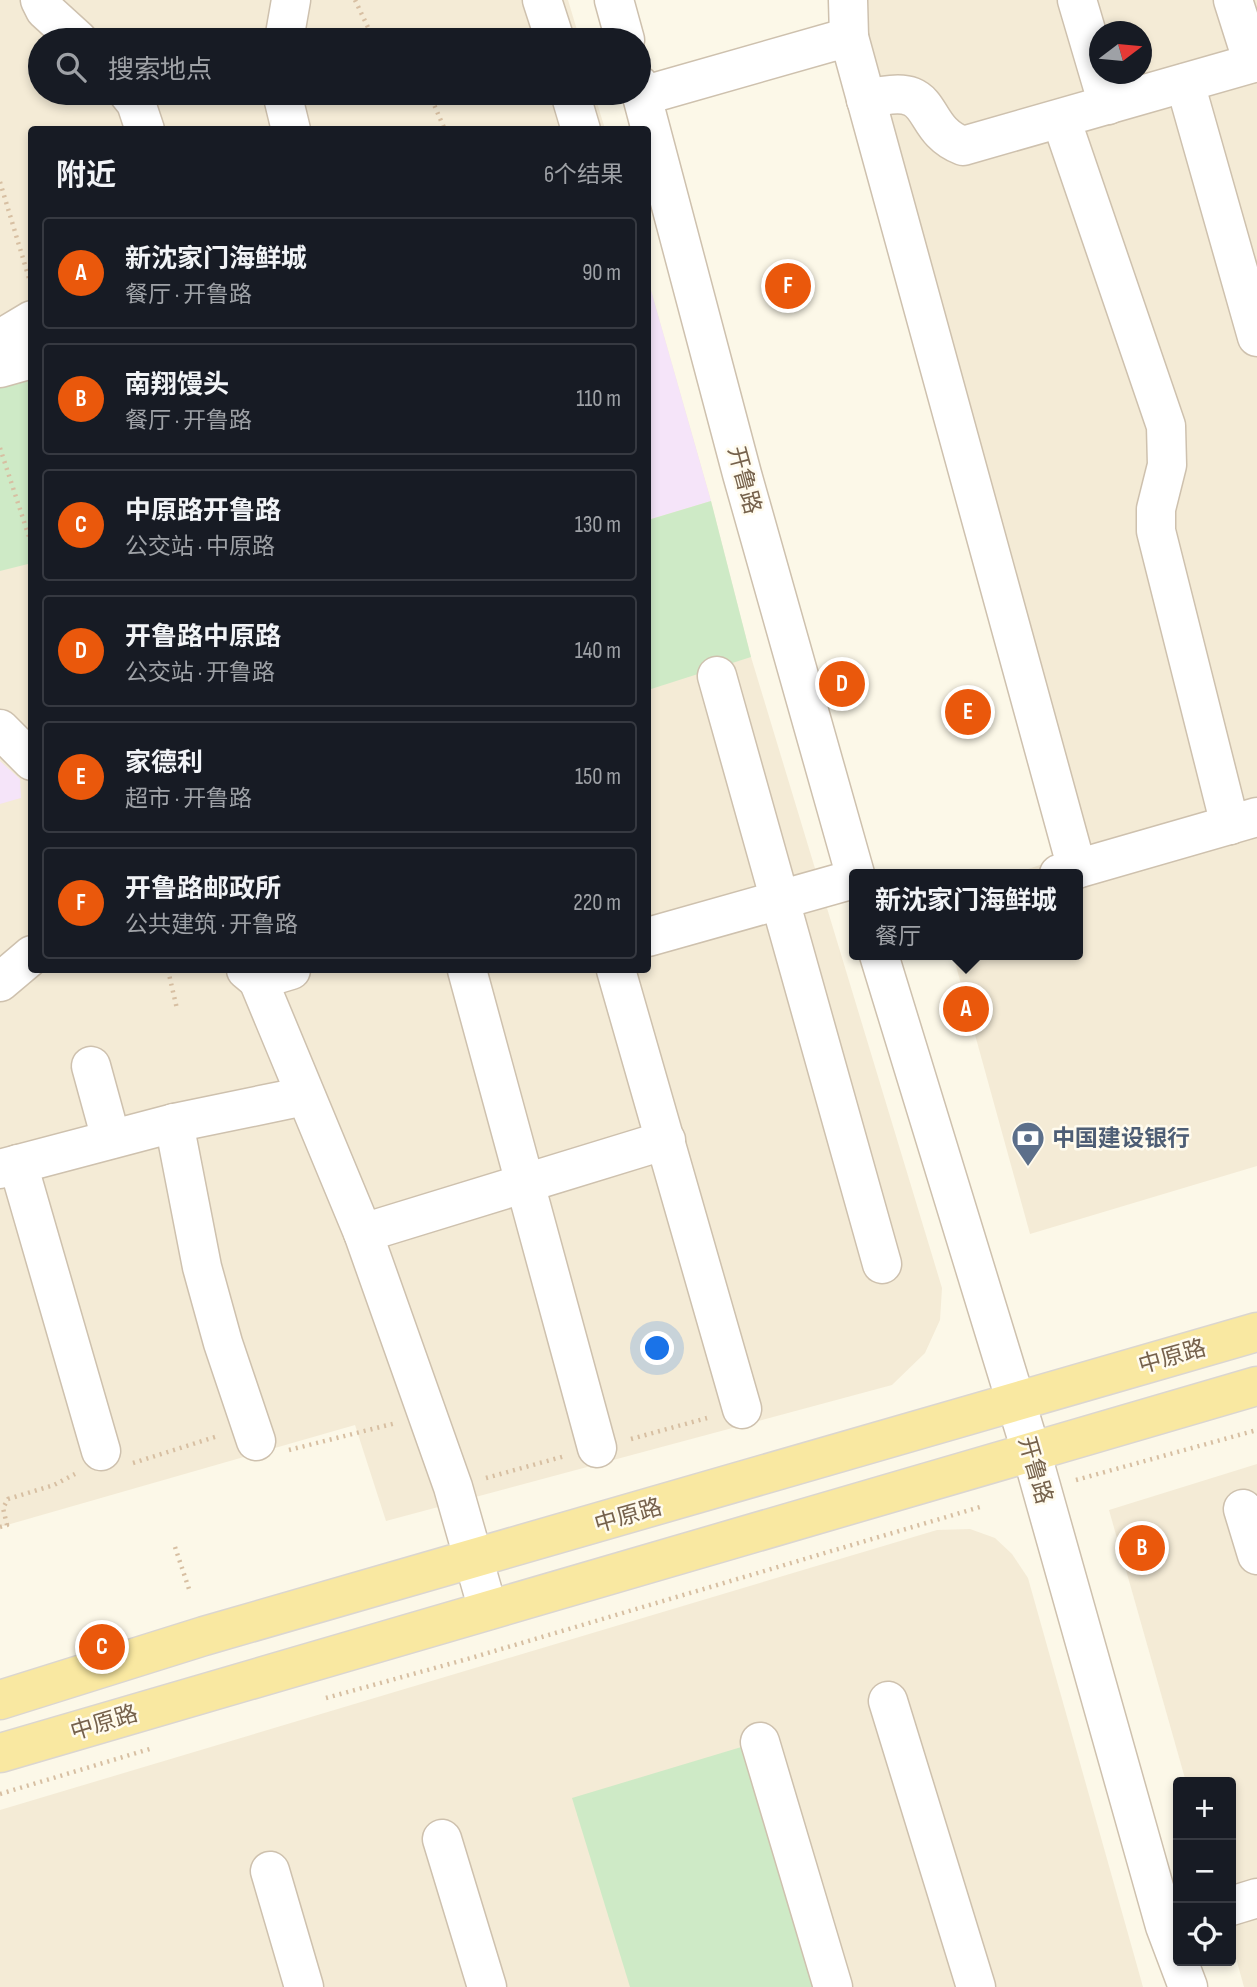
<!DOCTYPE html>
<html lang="zh">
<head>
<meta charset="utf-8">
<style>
	:root { --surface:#171b24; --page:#242831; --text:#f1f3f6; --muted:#9ea1a6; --line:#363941; --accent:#ea580c }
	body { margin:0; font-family:"Sofia Sans Condensed","Noto Sans SC",sans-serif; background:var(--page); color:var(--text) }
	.controls { position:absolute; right:21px; bottom:21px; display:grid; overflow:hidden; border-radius:7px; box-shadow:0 4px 10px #0003 }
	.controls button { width:63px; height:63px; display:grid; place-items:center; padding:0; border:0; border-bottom:2px solid var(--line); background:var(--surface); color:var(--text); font:35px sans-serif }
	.compass { position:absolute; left:1089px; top:21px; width:63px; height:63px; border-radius:50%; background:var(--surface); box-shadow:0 4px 10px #0003; rotate:74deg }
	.you { position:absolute; left:658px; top:1349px; width:24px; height:24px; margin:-18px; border:5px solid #fff; border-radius:50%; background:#1a73e8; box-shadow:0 0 0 10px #1a73e833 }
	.badge { display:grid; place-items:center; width:46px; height:46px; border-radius:50%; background:var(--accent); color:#fff; font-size:23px; font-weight:700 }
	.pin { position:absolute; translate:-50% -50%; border:4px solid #fff; box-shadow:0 2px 7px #0006 }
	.popup { position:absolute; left:849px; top:869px; width:234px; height:91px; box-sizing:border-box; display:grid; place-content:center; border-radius:7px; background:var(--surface); filter:drop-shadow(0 2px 5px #0005); font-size:23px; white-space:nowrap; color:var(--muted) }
	.popup b { font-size:26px; color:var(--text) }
	.popup::after { content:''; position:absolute; left:50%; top:100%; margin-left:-14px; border:14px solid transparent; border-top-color:var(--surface) }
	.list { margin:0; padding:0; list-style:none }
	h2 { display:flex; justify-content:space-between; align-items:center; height:91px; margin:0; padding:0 28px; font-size:30px }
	h2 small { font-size:23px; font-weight:400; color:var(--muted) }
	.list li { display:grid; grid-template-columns:46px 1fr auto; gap:21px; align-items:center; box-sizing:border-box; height:112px; margin:0 14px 14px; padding:0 14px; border:2px solid var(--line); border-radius:7px }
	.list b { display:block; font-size:26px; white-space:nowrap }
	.list p { margin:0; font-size:23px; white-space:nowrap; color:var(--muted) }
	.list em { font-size:23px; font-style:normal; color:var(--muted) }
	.icon { flex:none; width:38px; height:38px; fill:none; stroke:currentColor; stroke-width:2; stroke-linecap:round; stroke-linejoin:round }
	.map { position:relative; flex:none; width:1257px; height:1987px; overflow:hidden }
	.search { position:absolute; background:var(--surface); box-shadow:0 4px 10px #0003; left:28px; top:28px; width:623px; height:77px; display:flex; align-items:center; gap:18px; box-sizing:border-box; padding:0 24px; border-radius:38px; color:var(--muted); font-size:26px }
	.panel { position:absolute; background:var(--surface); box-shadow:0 4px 10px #0003; left:28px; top:126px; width:623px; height:847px; border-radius:7px }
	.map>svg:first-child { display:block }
</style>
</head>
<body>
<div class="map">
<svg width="1257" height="1987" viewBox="0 0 1257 1987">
	<rect width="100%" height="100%" fill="#fcf8e8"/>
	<g fill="#f4ebd6" fill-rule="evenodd">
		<path d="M 0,0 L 568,0 L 580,40 L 40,40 L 40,93 L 594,93 L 605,129 L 32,130 L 32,970 L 648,970 L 648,280 L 711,501 L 751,657 L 942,1288 L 940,1320 L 925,1353 L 892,1385 L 386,1521 L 355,1425 L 0,1527 Z"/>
		<path d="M 852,0 L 1257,0 L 1257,1166 L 1030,1234 L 953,955 L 1078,955 L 1078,874 L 1013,874 L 1085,850 ZM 1100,32 L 1142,32 L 1142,74 L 1100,74 Z"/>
		<path d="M 1257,1464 L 1257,1987 L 1244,1987 L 1231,1940 L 1231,1782 L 1186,1782 L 1109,1510 Z"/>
		<path d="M 970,1529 L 995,1538 L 1012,1554 L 1028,1578 L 1143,1987 L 0,1987 L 0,1810 L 937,1530 Z"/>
	</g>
	<g fill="#f5e4f9">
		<path d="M 648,280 L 711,501 L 648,520 Z"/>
		<path d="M 0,761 L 20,779 L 21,798 L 0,804 Z"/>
	</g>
	<g fill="#ceeac6">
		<path d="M 31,365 L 31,572 L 28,564 L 0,571 L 0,374 Z"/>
		<path d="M 711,501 L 751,657 L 648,690 L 648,520 Z"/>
		<path d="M 748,1745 L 820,1987 L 630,1987 L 572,1798 Z"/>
	</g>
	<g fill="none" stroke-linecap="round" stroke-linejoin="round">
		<defs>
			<g id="minor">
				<path d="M 40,0 L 45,10 L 78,40"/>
				<path d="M 542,0 L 555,40"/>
				<path d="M 614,0 L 625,40"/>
				<path d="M 848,0 L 849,37"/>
				<path d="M 1077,0 L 1108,105"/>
				<path d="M 1233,0 L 1253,63"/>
				<path d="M 284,40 L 291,0"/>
				<path d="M 1185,83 L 1257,337"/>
				<path d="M 639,85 L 742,474 L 855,874"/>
				<path d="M 128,93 L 136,103 L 145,130"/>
				<path d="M 282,93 L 291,130"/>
				<path d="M 570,93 L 581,130"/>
				<path d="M 642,96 L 849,37 L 1077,869"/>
				<path d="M 866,100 C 942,78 914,127 963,146 L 1257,62"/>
				<path d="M 1061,119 L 1166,426 L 1167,465 L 1156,509 L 1156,531 L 1230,825"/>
				<path d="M 0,339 L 32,320"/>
				<path d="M 0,368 L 32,359"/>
				<path d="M 717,676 L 882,1264"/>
				<path d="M 0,729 L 32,761"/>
				<path d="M 1059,874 L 1257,817"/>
				<path d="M 648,937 L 854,879"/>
				<path d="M 879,955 L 1031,1451 L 1165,1926 L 1188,1987"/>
				<path d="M 246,970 L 258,980 L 291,970"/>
				<path d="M 467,970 L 597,1448"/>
				<path d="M 616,970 L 742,1409"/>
				<path d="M 258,980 L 363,1233 L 453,1487 L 488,1610"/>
				<path d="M 0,982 L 32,955"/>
				<path d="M 91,1066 L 111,1139"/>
				<path d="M 174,1123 L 202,1267 L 223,1343 L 256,1441"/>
				<path d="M 18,1164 L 101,1451"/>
				<path d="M 0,1169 L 174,1123 L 305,1096"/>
				<path d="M 363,1233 L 666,1140"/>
				<path d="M 1243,1509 L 1257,1555"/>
				<path d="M 888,1701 L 976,1987"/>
				<path d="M 760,1742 L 833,1987"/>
				<path d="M 442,1839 L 487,1987"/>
				<path d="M 270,1871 L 304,1987"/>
				<path d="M 1231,1906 L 1257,1898"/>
			</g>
			<g id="major">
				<path d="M 0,1700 L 204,1636 L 1257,1332"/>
				<path d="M 0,1753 L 1257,1386"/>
			</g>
		</defs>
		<use href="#minor" stroke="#cec1ae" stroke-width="41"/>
		<use href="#major" stroke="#dbd6d0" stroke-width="41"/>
		<g stroke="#d7bfa2" stroke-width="4.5" stroke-dasharray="2 5" stroke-linecap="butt">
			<path d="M 355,0 L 374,40"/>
			<path d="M 429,93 L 445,130"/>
			<path d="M 0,182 L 31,285"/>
			<path d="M 0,448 L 32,546"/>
			<path d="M 168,970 L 177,1009"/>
			<path d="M 631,1439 L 707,1418"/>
			<path d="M 289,1450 L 396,1423"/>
			<path d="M 133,1463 L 218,1436"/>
			<path d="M 486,1478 L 565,1456"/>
			<path d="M 1076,1480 L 1257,1430"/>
			<path d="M 0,1527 L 7,1525 L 3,1508 L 8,1499 L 54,1485 L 75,1474"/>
			<path d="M 175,1547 L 190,1592"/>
			<path d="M 326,1698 L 471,1658 L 980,1507"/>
			<path d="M 0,1794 L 153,1748"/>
		</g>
		<use href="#minor" stroke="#fff" stroke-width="38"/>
		<use href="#major" stroke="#f9e8a1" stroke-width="38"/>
	</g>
	<defs>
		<symbol id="bank-pin" viewBox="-11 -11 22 30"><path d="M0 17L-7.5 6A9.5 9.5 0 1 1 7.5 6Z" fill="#5c6f8a" stroke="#fffbee"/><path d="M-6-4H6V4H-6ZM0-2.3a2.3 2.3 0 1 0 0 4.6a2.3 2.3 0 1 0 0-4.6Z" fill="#fff"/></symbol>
	</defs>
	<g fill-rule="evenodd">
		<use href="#bank-pin" x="1009" y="1119" width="38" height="52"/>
	</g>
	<g text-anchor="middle" stroke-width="5" stroke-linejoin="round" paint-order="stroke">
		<g font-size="23" fill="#76624c" stroke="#fffbee">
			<text transform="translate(745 480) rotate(75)" y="8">开鲁路</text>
			<text transform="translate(1172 1356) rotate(-16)" y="8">中原路</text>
			<text transform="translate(1036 1470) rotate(74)" y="8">开鲁路</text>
			<text transform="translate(628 1515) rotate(-16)" y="8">中原路</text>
			<text transform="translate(104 1722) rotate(-17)" y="8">中原路</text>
		</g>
		<g font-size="23" font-weight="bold" fill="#4e5e75" stroke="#fffbee" text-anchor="start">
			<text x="1052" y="1146">中国建设银行</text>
		</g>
	</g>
</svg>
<div class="controls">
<button>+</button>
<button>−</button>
<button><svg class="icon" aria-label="locate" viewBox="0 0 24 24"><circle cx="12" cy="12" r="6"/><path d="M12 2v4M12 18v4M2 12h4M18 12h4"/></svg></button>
</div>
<svg class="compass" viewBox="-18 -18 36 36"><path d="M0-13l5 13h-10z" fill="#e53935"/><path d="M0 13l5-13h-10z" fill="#9ea1a6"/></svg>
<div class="you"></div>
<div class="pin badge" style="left:966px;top:1009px">A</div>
<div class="popup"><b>新沈家门海鲜城</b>餐厅</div>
<div class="pin badge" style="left:1142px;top:1548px">B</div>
<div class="pin badge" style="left:102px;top:1647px">C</div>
<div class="pin badge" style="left:842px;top:684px">D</div>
<div class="pin badge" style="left:968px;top:712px">E</div>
<div class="pin badge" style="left:788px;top:286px">F</div>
<div class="search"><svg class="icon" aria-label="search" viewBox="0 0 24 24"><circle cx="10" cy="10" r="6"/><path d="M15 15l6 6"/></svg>搜索地点</div>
<section class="panel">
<h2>附近<small>6个结果</small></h2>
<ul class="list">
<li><span class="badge">A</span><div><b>新沈家门海鲜城</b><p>餐厅 · 开鲁路</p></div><em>90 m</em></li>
<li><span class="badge">B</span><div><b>南翔馒头</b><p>餐厅 · 开鲁路</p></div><em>110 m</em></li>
<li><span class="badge">C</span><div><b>中原路开鲁路</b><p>公交站 · 中原路</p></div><em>130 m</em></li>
<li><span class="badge">D</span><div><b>开鲁路中原路</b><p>公交站 · 开鲁路</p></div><em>140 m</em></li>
<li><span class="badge">E</span><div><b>家德利</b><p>超市 · 开鲁路</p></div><em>150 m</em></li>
<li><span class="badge">F</span><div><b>开鲁路邮政所</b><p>公共建筑 · 开鲁路</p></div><em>220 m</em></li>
</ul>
</section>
</div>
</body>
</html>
